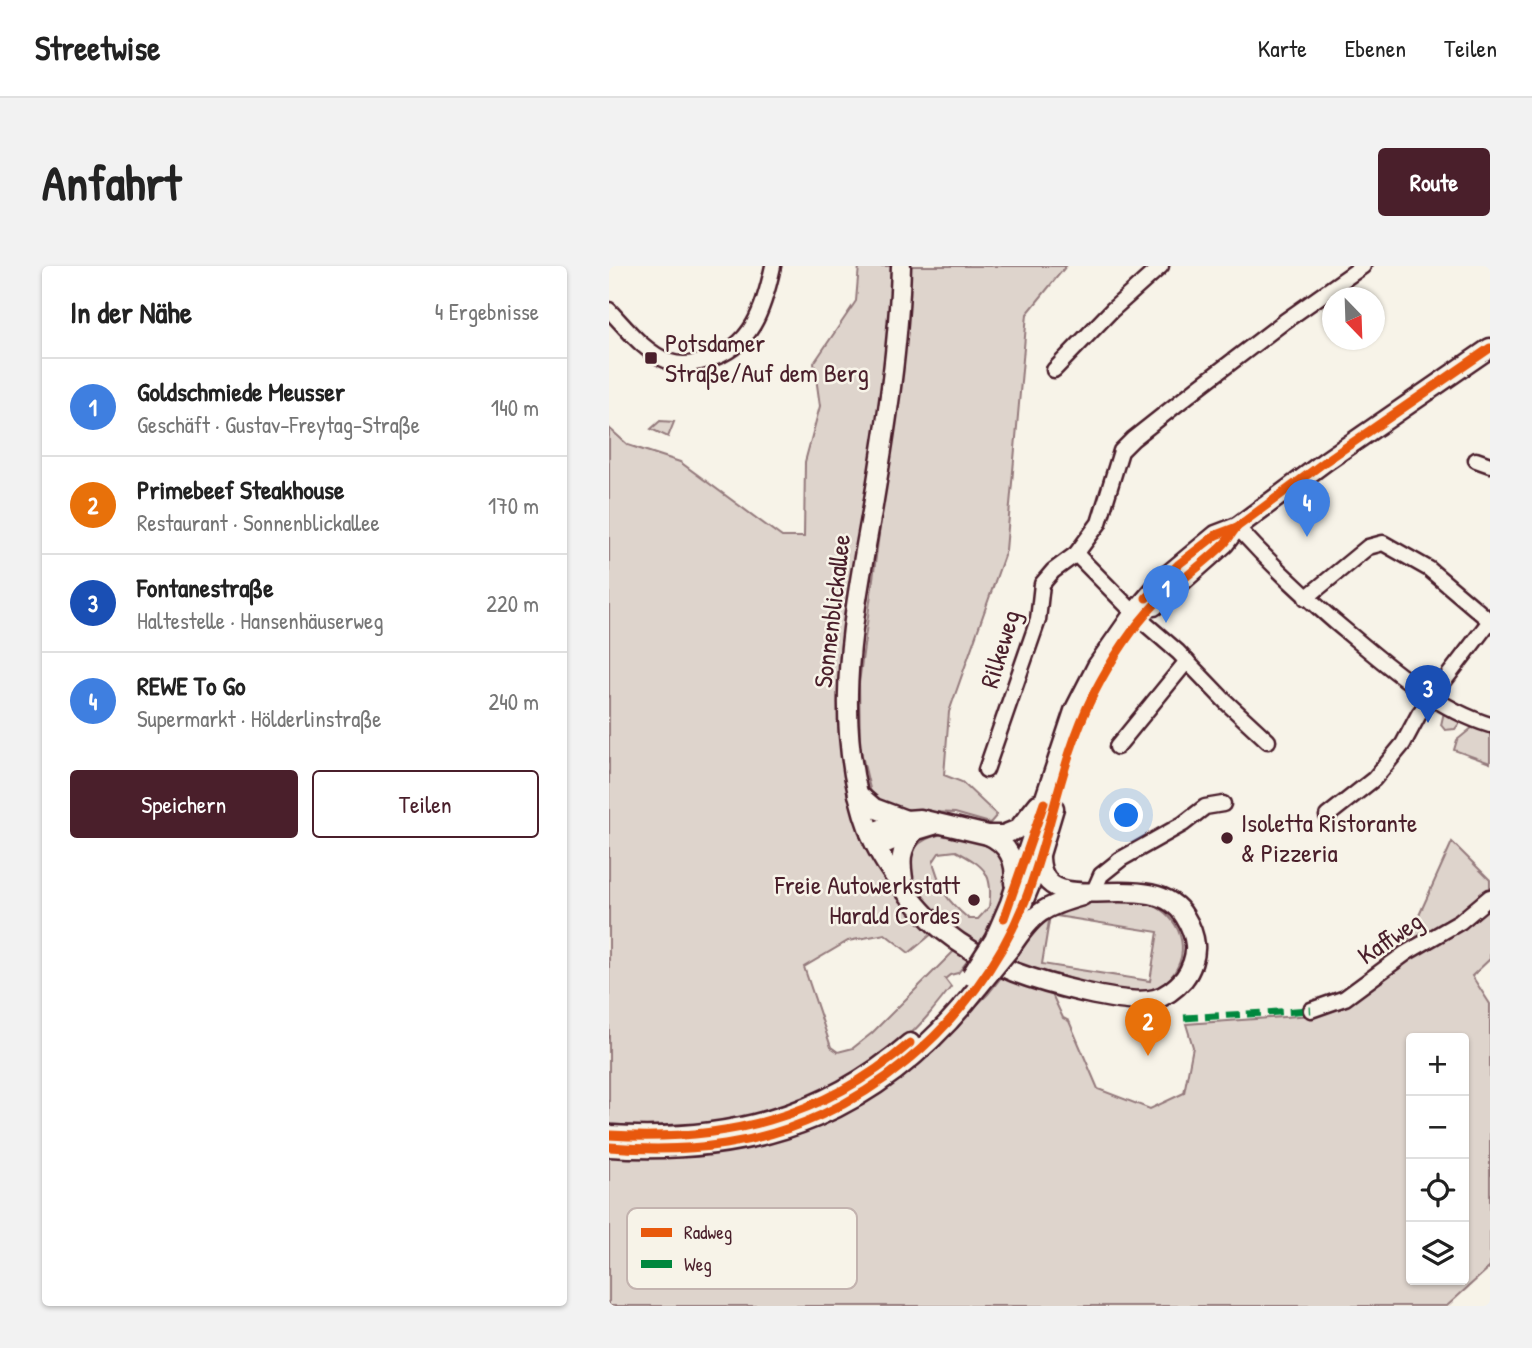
<!DOCTYPE html>
<html lang="de">
<head>
<meta charset="utf-8">
<style>
	:root { --surface:#fff; --page:#f2f2f2; --text:#222; --muted:#767676; --line:#e0e0e0; --accent:#4a1f2b }
	body { margin:0; font-family:"Patrick Hand",sans-serif; background:var(--page); color:var(--text) }
	.controls { position:absolute; right:21px; bottom:21px; display:grid; overflow:hidden; border-radius:7px; box-shadow:0 2px 5px #0004 }
	.controls button { width:63px; height:63px; display:grid; place-items:center; padding:0; border:0; border-bottom:2px solid var(--line); background:var(--surface); color:var(--text); font:35px sans-serif }
	.compass { position:absolute; left:713px; top:21px; width:63px; height:63px; border-radius:50%; background:var(--surface); box-shadow:0 2px 5px #0004; rotate:157deg }
	.you { position:absolute; left:518px; top:550px; width:24px; height:24px; margin:-18px; border:5px solid #fff; border-radius:50%; background:#1a73e8; box-shadow:0 0 0 10px #1a73e833 }
	.badge { display:grid; place-items:center; width:46px; height:46px; border-radius:50%; background:var(--accent); color:#fff; font-size:23px; font-weight:700 }
	.pin { position:absolute; translate:-50% -58px; filter:drop-shadow(0 2px 4px #0008) }
	.pin::after { content:''; position:absolute; top:37px; width:24px; height:21px; background:inherit; clip-path:polygon(0 0,100% 0,50% 100%) }
	.list { margin:0; padding:0; list-style:none }
	h2 { display:flex; justify-content:space-between; align-items:center; height:91px; margin:0; padding:0 28px; font-size:30px }
	h2 small { font-size:23px; font-weight:400; color:var(--muted) }
	.list li { display:grid; grid-template-columns:46px 1fr auto; gap:21px; align-items:center; box-sizing:border-box; height:98px; padding:0 28px; border-top:2px solid var(--line) }
	.list b { display:block; font-size:26px; white-space:nowrap }
	.list p { margin:0; font-size:23px; white-space:nowrap; color:var(--muted) }
	.list em { font-size:23px; font-style:normal; color:var(--muted) }
	.actions { display:flex; gap:14px; padding:21px 28px }
	.actions a { flex:1; padding:16px 0; border:2px solid var(--accent); border-radius:7px; text-align:center; font-size:24px; color:var(--accent) }
	.actions .main { background:var(--accent); color:#fff }
	.icon { flex:none; width:38px; height:38px; fill:none; stroke:currentColor; stroke-width:2; stroke-linecap:round; stroke-linejoin:round }
	.map { position:relative; flex:none; width:881px; height:1040px; overflow:hidden; border-radius:7px }
	header { display:flex; align-items:center; gap:42px; box-sizing:border-box; height:98px; padding:0 35px; background:var(--surface); border-bottom:2px solid var(--line) }
	header strong { font-size:33px }
	nav { display:flex; gap:38px; margin-inline-start:auto; font-size:24px }
	.intro { display:flex; align-items:center; justify-content:space-between; box-sizing:border-box; height:168px; padding:0 42px }
	h1 { margin:0; font-size:49px }
	.button { padding:18px 32px; border-radius:7px; background:var(--accent); color:#fff; font-size:24px; font-weight:700 }
	main { display:flex; gap:42px; padding:0 42px }
	aside { flex:1; background:var(--surface); border-radius:7px; box-shadow:0 2px 5px #0004 }
	.map>svg:first-child { display:block }
</style>
</head>
<body>
<header>
<strong>Streetwise</strong>
<nav><a>Karte</a><a>Ebenen</a><a>Teilen</a></nav>
</header>
<div class="intro"><h1>Anfahrt</h1><a class="button">Route</a></div>
<main>
<aside>
<h2>In der Nähe<small>4 Ergebnisse</small></h2>
<ul class="list">
<li><span class="badge" style="background:#3f7fe0">1</span><div><b>Goldschmiede Meusser</b><p>Geschäft · Gustav-Freytag-Straße</p></div><em>140 m</em></li>
<li><span class="badge" style="background:#e8710a">2</span><div><b>Primebeef Steakhouse</b><p>Restaurant · Sonnenblickallee</p></div><em>170 m</em></li>
<li><span class="badge" style="background:#1a4fb4">3</span><div><b>Fontanestraße</b><p>Haltestelle · Hansenhäuserweg</p></div><em>220 m</em></li>
<li><span class="badge" style="background:#3f7fe0">4</span><div><b>REWE To Go</b><p>Supermarkt · Hölderlinstraße</p></div><em>240 m</em></li>
</ul>
<div class="actions"><a class="main">Speichern</a><a>Teilen</a></div>
</aside>
<div class="map">
<svg width="881" height="1040" viewBox="0 0 881 1040">
	<rect width="100%" height="100%" fill="#f7f3e8"/>
	<filter id="ink" filterUnits="userSpaceOnUse"><feTurbulence type="fractalNoise" baseFrequency=".0143" numOctaves="2"/><feDisplacementMap in="SourceGraphic" scale="14" xChannelSelector="R" yChannelSelector="G"/><feConvolveMatrix kernelMatrix="1 2 1 2 8 2 1 2 1" color-interpolation-filters="sRGB"/></filter>
	<g filter="url(#ink)">
		<g fill="#ded4cc" stroke="#947a7c" stroke-width="2" fill-rule="evenodd">
			<path d="M 250,0 L 286,0 L 281,74 L 268,175 L 231,396 L 231,448 L 242,525 L 324,667 L 300,687 L 276,668 L 239,675 L 195,701 L 222,781 L 229,786 L 244,782 L 263,767 L 345,685 L 359,694 L 349,707 L 341,709 L 336,713 L 342,721 C 328,739 314,757 296,773 C 236,825 154,856 75,861 C 50,863 25,860 0,858 L 0,162 L 19,179 L 71,196 L 173,271 L 195,271 L 196,196 L 211,140 L 205,97 L 247,35 Z"/>
			<path d="M 301,0 L 457,0 L 418,48 L 397,284 L 340,446 L 335,509 L 353,516 L 388,549 L 381,557 L 346,547 L 297,545 L 271,539 L 262,527 L 251,481 L 250,417 L 297,67 Z"/>
			<path d="M 51,155 L 65,156 L 59,171 L 42,163 Z"/>
			<path d="M 835,446 L 852,455 L 846,463 L 836,464 L 832,459 Z"/>
			<path d="M 864,461 L 881,464 L 881,497 L 845,484 L 848,474 Z"/>
			<path d="M 351,566 C 364,571 381,574 391,585 C 413,609 384,660 367,681 C 344,663 281,619 303,586 C 314,569 333,568 351,566 ZM 347,585 C 375,600 385,607 380,641 L 369,653 L 360,653 C 335,632 334,627 324,596 L 330,587 Z"/>
			<path d="M 843,576 L 881,614 L 881,693 L 863,710 L 881,738 L 881,1001 L 838,1040 L 0,1040 L 0,888 L 72,891 L 117,886 L 174,872 L 201,862 L 317,789 L 379,728 L 394,709 L 442,726 L 454,752 L 460,755 L 489,823 L 541,843 L 575,827 L 584,781 L 577,758 L 704,749 L 794,685 ZM 802,772 L 855,772 L 855,1014 L 802,1014 Z"/>
			<path d="M 513,634 C 520,634 528,634 535,636 C 567,644 584,680 565,707 C 559,715 555,723 546,725 C 518,733 477,717 450,709 C 434,705 418,703 403,697 L 432,651 L 479,635 ZM 441,649 L 549,666 L 541,715 L 433,698 Z"/>
		</g>
		<g fill="none" stroke-linecap="round" stroke-linejoin="round">
			<defs>
				<g id="minor">
					<path d="M 0,44 C 18,63 35,86 61,96 C 73,100 85,98 98,94 C 143,82 155,42 164,0"/>
					<path d="M 445,104 L 503,44 L 552,0"/>
					<path d="M 867,194 L 881,199"/>
					<path d="M 628,261 C 666,303 706,340 750,376 C 788,408 832,444 881,459"/>
					<path d="M 467,288 L 532,354 L 569,386 L 617,436 L 659,475"/>
					<path d="M 697,332 L 759,281 L 774,277 L 820,303 L 881,355"/>
					<path d="M 508,481 L 578,395"/>
					<path d="M 377,504 L 429,354 L 433,318 L 444,305 L 467,288 L 490,257 L 512,185 L 524,173 L 591,120 L 676,55 L 754,0"/>
					<path d="M 718,550 L 765,513 L 794,478 L 810,448 L 881,355"/>
					<path d="M 484,627 L 492,609 L 512,593 L 574,558 L 596,541 L 614,538"/>
					<path d="M 702,744 L 736,732 L 797,687 L 851,656 L 881,631"/>
				</g>
				<g id="major">
					<path d="M 292,0 C 290,80 277,161 264,240 C 245,349 220,459 261,567 C 272,596 308,644 332,663 C 353,680 380,696 405,706 C 434,717 518,741 546,733 C 558,730 567,722 575,713 C 582,704 587,690 586,679 C 585,669 581,659 576,651 C 543,595 434,661 431,592"/>
					<path d="M 545,340 L 615,278 L 628,261"/>
					<path d="M 249,528 L 265,542 L 297,554"/>
					<path d="M 261,567 L 297,554 L 311,553 L 379,569 L 394,569 L 409,563 L 429,538"/>
					<path d="M 379,569 C 399,578 408,595 405,617"/>
					<path d="M 268,581 L 305,565 L 325,559"/>
					<path d="M 295,619 C 291,595 290,585 305,565"/>
					<path d="M 405,658 L 424,612 L 445,542"/>
					<path d="M 385,674 L 401,637 L 465,445 L 488,400 L 525,347 L 555,312 L 607,269 L 628,261 L 717,195 L 881,82"/>
					<path d="M 402,681 C 425,646 434,641 473,630"/>
					<path d="M 0,869 C 114,876 213,853 301,777"/>
					<path d="M 0,881 C 156,891 273,845 370,720"/>
				</g>
			</defs>
			<use href="#minor" stroke="#4a1f2b" stroke-width="19"/>
			<use href="#major" stroke="#4a1f2b" stroke-width="23"/>
			<use href="#minor" stroke="#f7f3e8" stroke-width="14"/>
			<use href="#major" stroke="#f7f3e8" stroke-width="18"/>
			<defs>
				<g id="major-bridge">
					<path d="M 362,710 L 385,674"/>
					<path d="M 370,720 L 402,681"/>
				</g>
			</defs>
			<use href="#major-bridge" stroke="#4a1f2b" stroke-width="23" stroke-linecap="butt"/>
			<use href="#major-bridge" stroke="#f7f3e8" stroke-width="18"/>
			<path stroke="#00873e" stroke-width="7" stroke-dasharray="14 7" stroke-linecap="butt" d="M 575,752 L 702,744"/>
			<defs>
				<g id="cycleway">
					<path d="M 537,332 L 570,298 L 607,269 L 628,261 L 717,195 L 881,82"/>
					<path d="M 395,652 L 435,537"/>
					<path d="M 0,869 C 114,876 213,853 301,777"/>
					<path d="M 0,881 C 39,884 78,884 116,878 C 250,858 366,759 416,635 C 442,567 452,493 484,429 C 501,396 522,363 547,337 C 568,316 594,299 615,278 C 620,273 623,266 628,261"/>
				</g>
			</defs>
			<use href="#cycleway" stroke="#f7f3e8" stroke-width="13"/>
			<use href="#cycleway" stroke="#e8590c" stroke-width="9"/>
		</g>
	</g>
	<g fill="#4a1f2b" stroke="#f7f3e8" stroke-width="2.5">
		<rect x="35" y="85" width="14" height="14" rx="3.5"/>
		<circle cx="618" cy="572" r="7"/>
		<circle cx="365" cy="634" r="7"/>
	</g>
	<g text-anchor="middle" stroke-width="5" stroke-linejoin="round" paint-order="stroke">
		<g font-size="26" fill="#4a1f2b" stroke="#f7f3e8" text-anchor="start">
			<text x="56" y="86">Potsdamer<tspan x="56" dy="30">Straße/Auf dem Berg</tspan></text>
			<text x="632" y="566">Isoletta Ristorante<tspan x="632" dy="30">&amp; Pizzeria</tspan></text>
			<text x="351" y="628" text-anchor="end">Freie Autowerkstatt<tspan x="351" dy="30">Harald Cordes</tspan></text>
		</g>
		<g font-size="26" fill="#4a1f2b" stroke="#f7f3e8">
			<text transform="translate(223 345) rotate(-83)" y="9">Sonnenblickallee</text>
			<text transform="translate(391 383) rotate(-73)" y="9">Rilkeweg</text>
			<text transform="translate(781 672) rotate(-34)" y="9">Kaffweg</text>
		</g>
	</g>
	<rect x="18" y="942" width="230" height="81" rx="10" fill="#f7f3e8" stroke="#c3b3af" stroke-width="2"/>
	<rect x="32" y="962" width="31" height="9" fill="#e8590c"/>
	<rect x="32" y="994" width="31" height="8" fill="#00873e"/>
	<g font-size="19" fill="#4a1f2b">
		<text x="75" y="973">Radweg</text>
		<text x="75" y="1005">Weg</text>
	</g>
</svg>
<div class="controls">
<button>+</button>
<button>−</button>
<button><svg class="icon" aria-label="locate" viewBox="0 0 24 24"><circle cx="12" cy="12" r="6"/><path d="M12 2v4M12 18v4M2 12h4M18 12h4"/></svg></button>
<button><svg class="icon" aria-label="layers" viewBox="0 0 24 24"><path d="M12 4l9 5-9 5-9-5zM3 14l9 5 9-5"/></svg></button>
</div>
<svg class="compass" viewBox="-18 -18 36 36"><path d="M0-13l5 13h-10z" fill="#e53935"/><path d="M0 13l5-13h-10z" fill="#767676"/></svg>
<div class="you"></div>
<div class="pin badge" style="left:557px;top:357px;background:#3f7fe0">1</div>
<div class="pin badge" style="left:539px;top:790px;background:#e8710a">2</div>
<div class="pin badge" style="left:819px;top:457px;background:#1a4fb4">3</div>
<div class="pin badge" style="left:698px;top:271px;background:#3f7fe0">4</div>
</div>
</main>
</body>
</html>
